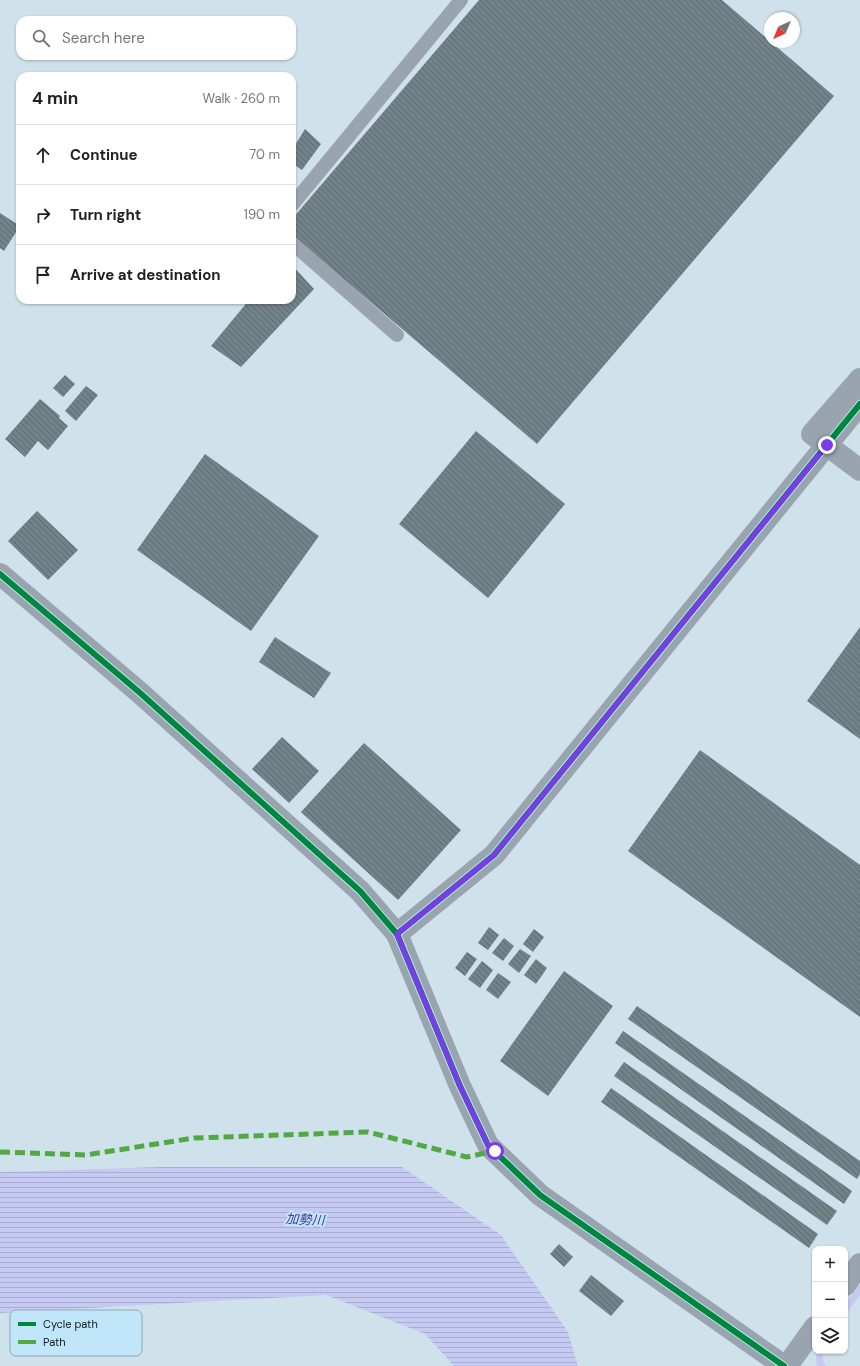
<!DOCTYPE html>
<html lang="en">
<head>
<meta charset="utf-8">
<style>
	:root { --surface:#fff; --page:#f2f2f2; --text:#202124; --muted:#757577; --line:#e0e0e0 }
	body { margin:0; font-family:"DM Sans","Noto Sans JP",sans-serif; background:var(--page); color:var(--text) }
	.controls { position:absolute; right:12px; bottom:12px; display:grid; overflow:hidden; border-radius:8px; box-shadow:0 1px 3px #0004 }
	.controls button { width:36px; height:36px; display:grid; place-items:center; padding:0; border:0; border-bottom:1px solid var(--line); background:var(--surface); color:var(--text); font:20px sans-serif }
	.compass { position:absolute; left:764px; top:12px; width:36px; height:36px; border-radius:50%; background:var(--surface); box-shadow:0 1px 3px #0004; rotate:224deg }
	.stop { position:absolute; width:12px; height:12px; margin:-9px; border:3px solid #7c3aed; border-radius:50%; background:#fff }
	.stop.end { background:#7c3aed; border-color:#fff; box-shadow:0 1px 4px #0008 }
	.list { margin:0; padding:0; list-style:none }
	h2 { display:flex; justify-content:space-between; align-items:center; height:52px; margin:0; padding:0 16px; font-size:17px }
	h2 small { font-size:13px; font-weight:400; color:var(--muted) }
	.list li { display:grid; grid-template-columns:26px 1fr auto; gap:12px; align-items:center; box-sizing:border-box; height:60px; padding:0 16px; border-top:1px solid var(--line) }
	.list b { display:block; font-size:15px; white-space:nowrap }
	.list em { font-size:13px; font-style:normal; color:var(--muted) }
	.icon { flex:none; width:22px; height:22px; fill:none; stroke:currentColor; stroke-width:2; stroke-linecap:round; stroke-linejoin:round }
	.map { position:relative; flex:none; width:860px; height:1366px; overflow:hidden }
	.search { position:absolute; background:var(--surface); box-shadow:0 1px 3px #0004; left:16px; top:16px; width:280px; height:44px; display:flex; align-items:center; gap:10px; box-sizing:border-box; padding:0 14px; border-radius:12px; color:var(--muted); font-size:15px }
	.panel { position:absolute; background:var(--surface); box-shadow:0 1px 3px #0004; left:16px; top:72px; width:280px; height:232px; border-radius:12px }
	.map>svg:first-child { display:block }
</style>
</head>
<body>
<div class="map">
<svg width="860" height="1366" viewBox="0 0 860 1366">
	<defs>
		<pattern id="water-rules" width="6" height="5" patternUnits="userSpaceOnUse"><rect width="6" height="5" fill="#c6caf2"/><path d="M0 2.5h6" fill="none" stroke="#a9adcf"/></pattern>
		<pattern id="building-back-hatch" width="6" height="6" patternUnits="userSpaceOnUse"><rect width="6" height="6" fill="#718288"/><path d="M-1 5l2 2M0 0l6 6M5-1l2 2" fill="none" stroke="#5b6a6f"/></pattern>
	</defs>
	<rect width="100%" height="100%" fill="#cfe2ec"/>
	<path fill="url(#water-rules)" d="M 162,1167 L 402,1167 L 501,1235 L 568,1332 L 578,1366 L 454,1366 L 425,1334 L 326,1295 L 0,1313 L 0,1172 Z"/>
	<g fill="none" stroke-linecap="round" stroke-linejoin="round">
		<g stroke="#c6caf2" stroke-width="7">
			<path d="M 845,1310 L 860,1289"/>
			<path d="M 819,1351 L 820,1364 L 822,1366"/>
		</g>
	</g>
	<g fill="url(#building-back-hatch)">
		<path d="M 479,0 L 722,0 L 834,96 L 537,444 L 292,235 L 292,219 Z"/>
		<path d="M 305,129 L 321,144 L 302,170 L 292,163 L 292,150 Z"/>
		<path d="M 0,213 L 20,226 L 4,251 L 0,248 Z"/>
		<path d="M 292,265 L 314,289 L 241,367 L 211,346 L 249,300 L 292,300 Z"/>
		<path d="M 65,375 L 75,384 L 63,397 L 53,388 Z"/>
		<path d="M 86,386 L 98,395 L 76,421 L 65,411 Z"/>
		<path d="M 40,399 L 60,416 L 59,418 L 68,426 L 48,450 L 38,441 L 25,457 L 5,439 Z"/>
		<path d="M 476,431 L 565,504 L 488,598 L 399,524 Z"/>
		<path d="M 205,454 L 319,536 L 251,631 L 137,550 Z"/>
		<path d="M 37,511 L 78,550 L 48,580 L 8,541 Z"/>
		<path d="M 860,627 L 860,739 L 807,701 Z"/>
		<path d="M 275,637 L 331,673 L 314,698 L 259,662 Z"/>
		<path d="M 282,737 L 319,771 L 289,803 L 252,769 Z"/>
		<path d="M 364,743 L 461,830 L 398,900 L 301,812 Z"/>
		<path d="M 700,750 L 860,865 L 860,1017 L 628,851 Z"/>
		<path d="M 489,927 L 499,935 L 488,950 L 478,943 Z"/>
		<path d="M 534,929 L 544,937 L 533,952 L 523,944 Z"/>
		<path d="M 504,938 L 514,946 L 503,961 L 492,953 Z"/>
		<path d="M 520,949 L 531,956 L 519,973 L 508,964 Z"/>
		<path d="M 467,952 L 477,959 L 465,976 L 455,968 Z"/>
		<path d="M 536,959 L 547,968 L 536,984 L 524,975 Z"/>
		<path d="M 482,961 L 493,970 L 480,988 L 468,979 Z"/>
		<path d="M 564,971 L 613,1006 L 548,1096 L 500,1061 Z"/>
		<path d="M 498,973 L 511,982 L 498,999 L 486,990 Z"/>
		<path d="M 637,1006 L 860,1161 L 860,1174 L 857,1179 L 628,1019 Z"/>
		<path d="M 623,1031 L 852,1191 L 844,1204 L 615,1043 Z"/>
		<path d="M 624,1062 L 837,1211 L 827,1225 L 614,1076 Z"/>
		<path d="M 611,1088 L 818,1234 L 809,1248 L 601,1102 Z"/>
		<path d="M 559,1244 L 573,1257 L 564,1267 L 550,1254 Z"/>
		<path d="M 591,1275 L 624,1301 L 611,1316 L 579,1291 Z"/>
	</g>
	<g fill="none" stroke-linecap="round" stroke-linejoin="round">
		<g stroke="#99a4af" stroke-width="14">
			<path d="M 292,205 L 461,0"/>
			<path d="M 292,243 L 397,335"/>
		</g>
		<g stroke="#99a4af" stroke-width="22">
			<path d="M 860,379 L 812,434 L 860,470"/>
			<path d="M 397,934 L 494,855 L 860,404"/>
			<path d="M 845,1285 L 860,1264"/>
			<path d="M 787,1366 L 815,1327"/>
		</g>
		<path stroke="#99a4af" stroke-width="22" d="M 0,574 L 139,692 L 360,891 L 397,934 L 460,1086 L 488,1145 L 540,1195 L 784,1366"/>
		<path stroke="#50a943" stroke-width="5" stroke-dasharray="10 5" stroke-linecap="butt" d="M 0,1152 L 86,1155 L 194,1138 L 368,1132 L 467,1157 L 495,1151"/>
		<defs>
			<g id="cycleway">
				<path d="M 0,574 L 139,692 L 360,891 L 397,934 L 460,1086 L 488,1145 L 540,1195 L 784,1366"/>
				<path d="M 397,934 L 494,855 L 860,404"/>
			</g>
		</defs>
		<use href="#cycleway" stroke="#c2e6f9" stroke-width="8"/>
		<use href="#cycleway" stroke="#00873e" stroke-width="6"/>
	</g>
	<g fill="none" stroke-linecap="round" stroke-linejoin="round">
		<path stroke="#7c3aed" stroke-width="5" d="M 495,1151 L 488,1145 L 460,1086 L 397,934 L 494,855 L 827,445"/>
	</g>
	<g text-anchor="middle" stroke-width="4" stroke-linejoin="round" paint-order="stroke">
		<g font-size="13" font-style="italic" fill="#453295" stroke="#c2e6f9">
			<text transform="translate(305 1219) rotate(3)" y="5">加勢川</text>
		</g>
	</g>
	<rect x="10" y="1310" width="132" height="46" rx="6" fill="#c2e6f9" stroke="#8ba8b8" stroke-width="1"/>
	<rect x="18" y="1322" width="18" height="4" fill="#00873e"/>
	<rect x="18" y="1340" width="18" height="4" fill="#50a943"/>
	<g font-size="11" fill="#0c1920">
		<text x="43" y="1328">Cycle path</text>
		<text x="43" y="1346">Path</text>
	</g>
</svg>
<div class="controls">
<button>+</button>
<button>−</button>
<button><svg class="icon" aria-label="layers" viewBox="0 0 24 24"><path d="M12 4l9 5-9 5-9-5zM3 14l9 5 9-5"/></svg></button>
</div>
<svg class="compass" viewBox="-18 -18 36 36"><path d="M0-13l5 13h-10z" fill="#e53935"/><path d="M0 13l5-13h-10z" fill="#757577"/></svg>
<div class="stop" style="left:495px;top:1151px"></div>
<div class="stop end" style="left:827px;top:445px"></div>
<div class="search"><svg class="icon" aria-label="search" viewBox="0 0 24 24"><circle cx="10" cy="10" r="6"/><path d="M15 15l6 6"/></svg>Search here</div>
<section class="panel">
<h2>4 min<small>Walk · 260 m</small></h2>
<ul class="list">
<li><svg class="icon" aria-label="ahead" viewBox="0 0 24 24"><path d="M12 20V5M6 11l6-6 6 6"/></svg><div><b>Continue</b></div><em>70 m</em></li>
<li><svg class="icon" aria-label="right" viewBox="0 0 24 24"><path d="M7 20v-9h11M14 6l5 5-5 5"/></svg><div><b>Turn right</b></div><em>190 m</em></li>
<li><svg class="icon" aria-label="arrive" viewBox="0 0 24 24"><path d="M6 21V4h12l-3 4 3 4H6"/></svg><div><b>Arrive at destination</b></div></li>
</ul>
</section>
</div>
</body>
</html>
